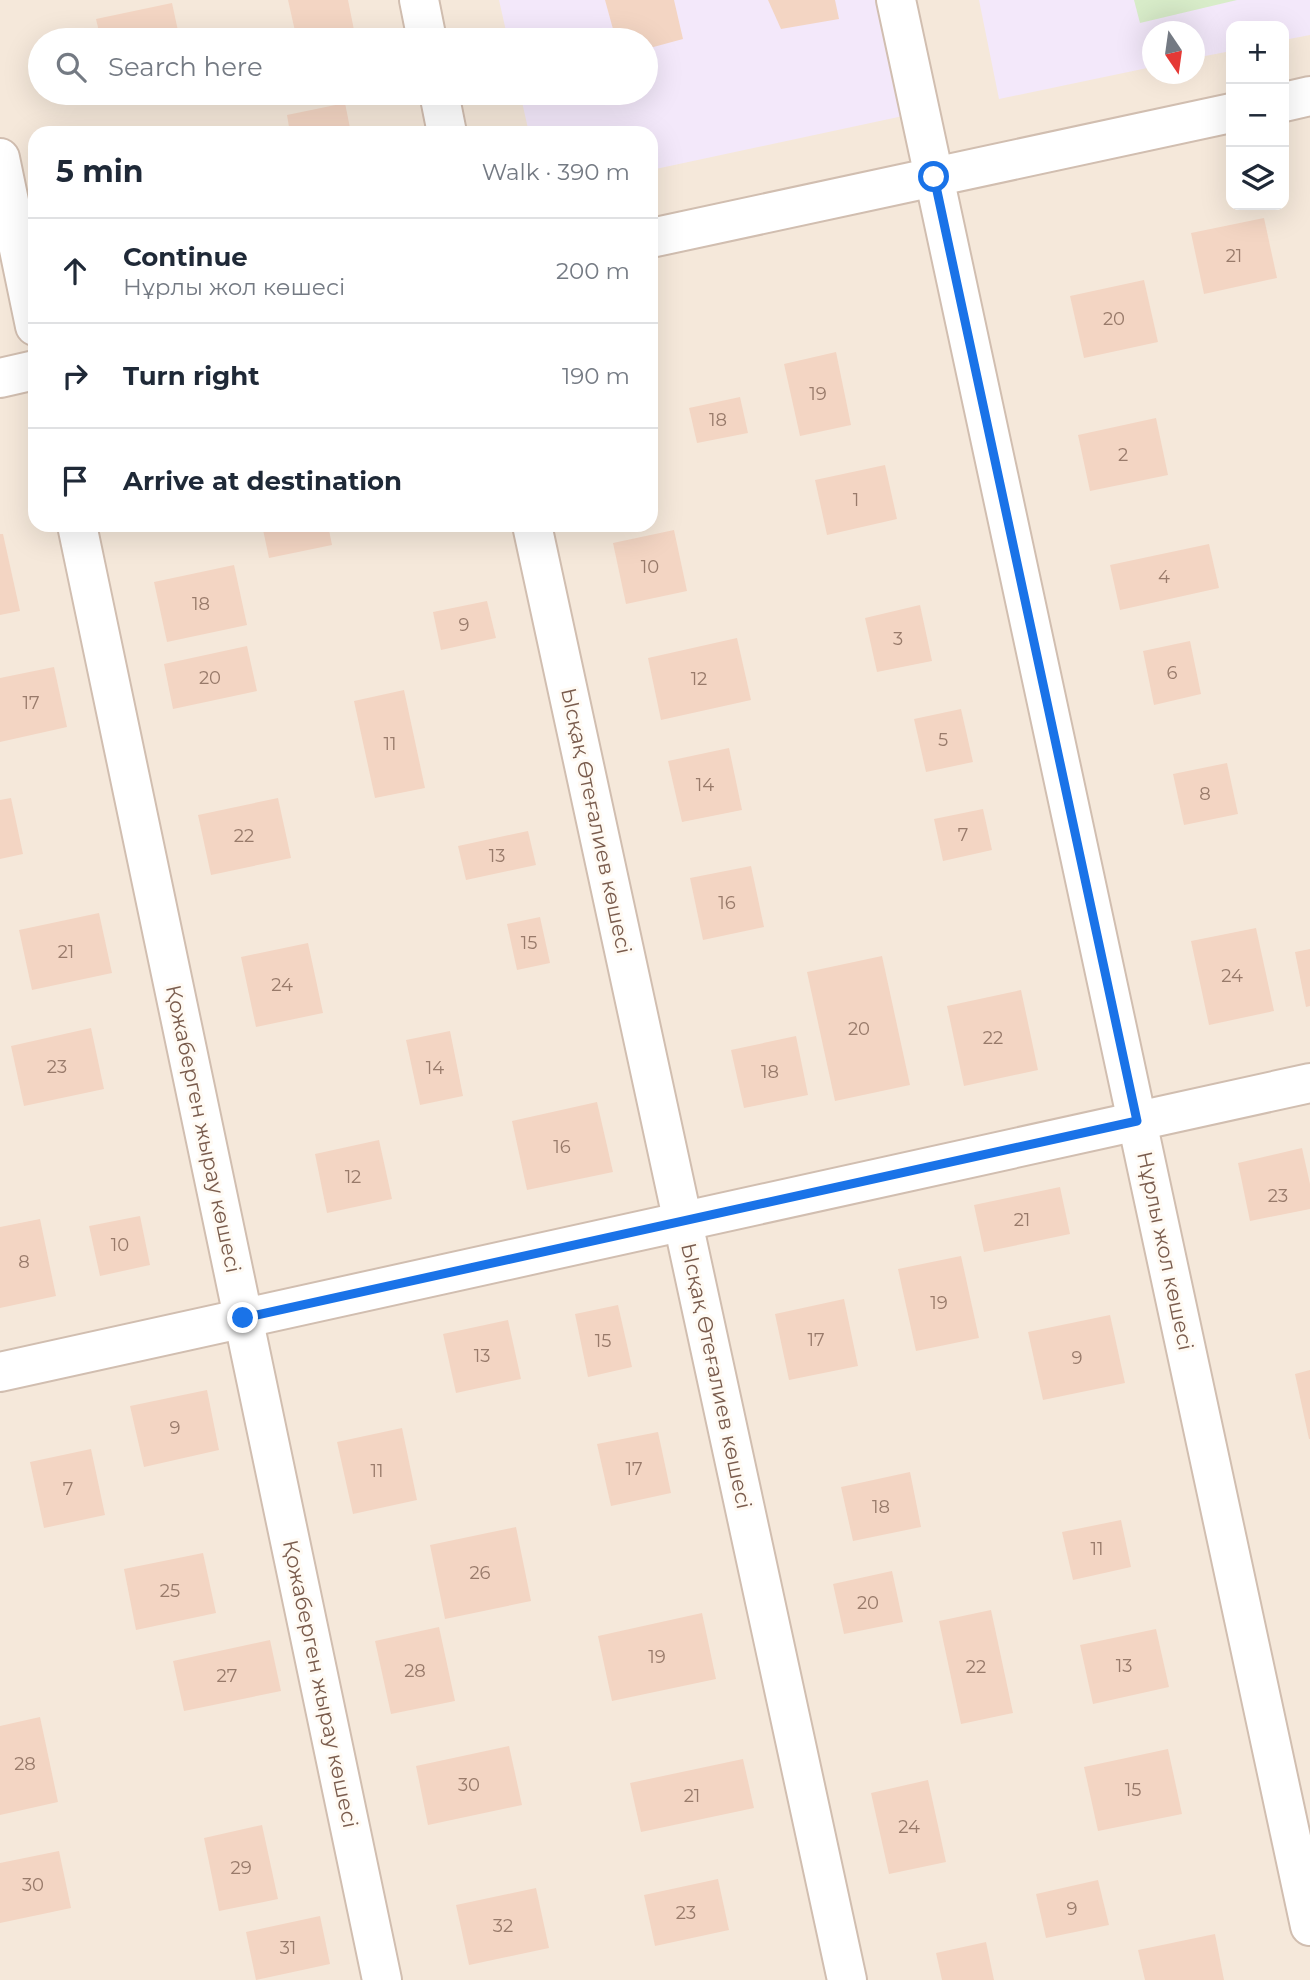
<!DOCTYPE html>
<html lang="en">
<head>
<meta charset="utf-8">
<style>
	:root { --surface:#fff; --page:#f2f2f3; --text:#1f2937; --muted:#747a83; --line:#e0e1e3 }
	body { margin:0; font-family:Montserrat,sans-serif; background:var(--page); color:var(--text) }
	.controls { position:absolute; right:21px; top:21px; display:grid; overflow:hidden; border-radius:14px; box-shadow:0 7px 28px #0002 }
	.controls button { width:63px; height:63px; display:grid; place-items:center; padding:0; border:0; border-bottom:2px solid var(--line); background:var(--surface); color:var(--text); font:35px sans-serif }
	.compass { position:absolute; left:1142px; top:21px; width:63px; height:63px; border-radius:50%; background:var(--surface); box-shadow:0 7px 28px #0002; rotate:167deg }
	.stop { position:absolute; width:21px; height:21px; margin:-16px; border:5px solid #1a73e8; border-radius:50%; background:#fff }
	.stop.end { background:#1a73e8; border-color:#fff; box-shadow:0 2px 7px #0008 }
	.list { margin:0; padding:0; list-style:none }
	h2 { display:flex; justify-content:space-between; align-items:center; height:91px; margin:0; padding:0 28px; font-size:30px }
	h2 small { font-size:23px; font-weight:400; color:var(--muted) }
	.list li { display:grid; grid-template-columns:46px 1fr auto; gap:21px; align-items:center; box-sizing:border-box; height:105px; padding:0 28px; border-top:2px solid var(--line) }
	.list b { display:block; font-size:26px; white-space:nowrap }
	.list p { margin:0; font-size:23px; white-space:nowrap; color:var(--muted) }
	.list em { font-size:23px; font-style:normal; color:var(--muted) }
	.icon { flex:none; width:38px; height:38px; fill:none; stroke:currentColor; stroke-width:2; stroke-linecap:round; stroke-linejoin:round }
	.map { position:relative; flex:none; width:1310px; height:1980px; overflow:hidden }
	.search { position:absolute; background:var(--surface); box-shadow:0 7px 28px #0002; left:28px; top:28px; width:630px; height:77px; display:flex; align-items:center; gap:18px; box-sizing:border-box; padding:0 24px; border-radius:38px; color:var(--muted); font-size:26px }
	.panel { position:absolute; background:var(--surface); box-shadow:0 7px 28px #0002; left:28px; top:126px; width:630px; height:406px; border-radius:21px }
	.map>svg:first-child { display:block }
</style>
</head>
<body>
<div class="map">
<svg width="1310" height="1980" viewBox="0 0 1310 1980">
	<rect width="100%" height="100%" fill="#fdf6ec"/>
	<path fill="#f5e8da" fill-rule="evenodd" d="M 0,0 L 1310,0 L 1310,1980 L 0,1980 ZM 1231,26 L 1284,26 L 1284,205 L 1231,205 ZM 1152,32 L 1194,32 L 1194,74 L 1152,74 ZM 40,40 L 646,40 L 646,93 L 40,93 ZM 35,133 L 651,133 L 651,525 L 35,525 Z"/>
	<g fill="#f3e8fa">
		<path d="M 499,0 L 878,0 L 903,116 L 651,170 L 651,133 L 529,133 L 520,93 L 646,93 L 646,40 L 508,40 Z"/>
		<path d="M 979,0 L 1310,0 L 1310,35 L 1284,40 L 1284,26 L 1231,26 L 1231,51 L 1195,58 L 1194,32 L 1152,32 L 1152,67 L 999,99 Z"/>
	</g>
	<path fill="#d8ecc9" d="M 1134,0 L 1237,0 L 1140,23 Z"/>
	<g fill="#f3d5c3">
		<path d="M 288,0 L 348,0 L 354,30 L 308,40 L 297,40 Z"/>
		<path d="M 605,0 L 674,0 L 683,39 L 646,49 L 646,40 L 616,40 Z"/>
		<path d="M 768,0 L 835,0 L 839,19 L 781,29 Z"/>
		<path d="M 172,3 L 180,40 L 101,40 L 96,19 Z"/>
		<path d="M 345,103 L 351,133 L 290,133 L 287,115 Z"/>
		<path d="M 1264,218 L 1277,278 L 1204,294 L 1191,233 Z"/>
		<path d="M 1144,280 L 1158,342 L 1084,358 L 1070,296 Z"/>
		<path d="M 836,352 L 851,425 L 800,436 L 784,364 Z"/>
		<path d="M 740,397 L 748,433 L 697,443 L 689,408 Z"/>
		<path d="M 1156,418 L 1168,475 L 1090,491 L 1078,435 Z"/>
		<path d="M 885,465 L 897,519 L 827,535 L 815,480 Z"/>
		<path d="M 262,525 L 328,525 L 332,545 L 269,558 Z"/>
		<path d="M 674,530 L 687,591 L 626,604 L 613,543 Z"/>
		<path d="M 0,534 L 3,534 L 20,611 L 0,615 Z"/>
		<path d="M 1209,544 L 1219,588 L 1120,610 L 1110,565 Z"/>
		<path d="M 234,565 L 247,625 L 167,642 L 154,582 Z"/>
		<path d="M 487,601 L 496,638 L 441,650 L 433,612 Z"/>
		<path d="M 920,605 L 932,661 L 877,672 L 865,618 Z"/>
		<path d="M 737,638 L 751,700 L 661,720 L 648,658 Z"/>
		<path d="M 1190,641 L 1201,694 L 1154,705 L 1143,651 Z"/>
		<path d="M 247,646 L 257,691 L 173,709 L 164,664 Z"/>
		<path d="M 54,667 L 67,727 L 0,742 L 0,678 Z"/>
		<path d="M 404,690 L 425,788 L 375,798 L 354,701 Z"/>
		<path d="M 961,709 L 973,762 L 926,772 L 914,719 Z"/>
		<path d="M 729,748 L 742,810 L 682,822 L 668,761 Z"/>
		<path d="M 1227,763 L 1238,814 L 1184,825 L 1173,774 Z"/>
		<path d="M 11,798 L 23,854 L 0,859 L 0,800 Z"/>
		<path d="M 278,798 L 291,858 L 211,875 L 198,815 Z"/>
		<path d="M 983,809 L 992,850 L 943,861 L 934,819 Z"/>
		<path d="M 528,831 L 536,865 L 466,880 L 458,846 Z"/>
		<path d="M 751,866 L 764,927 L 703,940 L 690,878 Z"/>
		<path d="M 99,913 L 112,973 L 32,990 L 19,930 Z"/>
		<path d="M 540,917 L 550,963 L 517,970 L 507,924 Z"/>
		<path d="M 1256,928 L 1274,1011 L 1209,1025 L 1191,941 Z"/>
		<path d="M 308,943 L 323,1013 L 256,1027 L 241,957 Z"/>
		<path d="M 1310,949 L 1310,1006 L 1306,1007 L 1295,952 Z"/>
		<path d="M 882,956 L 910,1085 L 835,1101 L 807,972 Z"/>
		<path d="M 1021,990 L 1038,1070 L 964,1086 L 947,1006 Z"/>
		<path d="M 91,1028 L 104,1089 L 24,1106 L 11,1046 Z"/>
		<path d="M 450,1031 L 463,1096 L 420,1105 L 406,1040 Z"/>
		<path d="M 796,1036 L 808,1095 L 744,1108 L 731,1050 Z"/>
		<path d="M 597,1102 L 613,1172 L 527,1190 L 512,1121 Z"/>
		<path d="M 379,1140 L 392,1199 L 327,1213 L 315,1154 Z"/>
		<path d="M 1302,1148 L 1310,1184 L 1310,1209 L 1250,1221 L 1238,1163 Z"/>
		<path d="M 1060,1187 L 1070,1234 L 984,1252 L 974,1205 Z"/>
		<path d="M 140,1216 L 150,1265 L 100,1276 L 89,1226 Z"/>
		<path d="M 40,1219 L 56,1296 L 0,1308 L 0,1227 Z"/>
		<path d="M 961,1256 L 979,1338 L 916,1351 L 898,1269 Z"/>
		<path d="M 844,1299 L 858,1366 L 789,1380 L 775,1314 Z"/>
		<path d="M 618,1305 L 632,1367 L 588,1377 L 575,1314 Z"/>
		<path d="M 1110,1315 L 1125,1383 L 1043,1400 L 1028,1332 Z"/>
		<path d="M 508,1320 L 521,1379 L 456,1393 L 443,1334 Z"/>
		<path d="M 1310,1370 L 1310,1439 L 1309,1439 L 1295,1374 Z"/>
		<path d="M 207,1390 L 219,1450 L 144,1467 L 130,1406 Z"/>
		<path d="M 402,1428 L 417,1500 L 353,1514 L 337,1442 Z"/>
		<path d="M 658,1432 L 671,1493 L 611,1506 L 597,1444 Z"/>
		<path d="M 91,1449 L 105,1515 L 44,1528 L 30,1462 Z"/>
		<path d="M 910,1472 L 921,1527 L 853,1541 L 841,1487 Z"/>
		<path d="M 1121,1520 L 1131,1567 L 1073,1580 L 1062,1532 Z"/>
		<path d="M 516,1527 L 531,1601 L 445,1619 L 430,1545 Z"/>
		<path d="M 203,1553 L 216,1613 L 136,1630 L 124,1569 Z"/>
		<path d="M 892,1571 L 903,1622 L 844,1634 L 833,1584 Z"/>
		<path d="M 991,1610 L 1013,1713 L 961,1724 L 939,1621 Z"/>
		<path d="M 702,1613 L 716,1679 L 612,1701 L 598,1636 Z"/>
		<path d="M 439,1627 L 455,1701 L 391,1714 L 375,1641 Z"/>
		<path d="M 1156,1629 L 1169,1687 L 1093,1704 L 1080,1645 Z"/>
		<path d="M 270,1640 L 281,1691 L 184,1711 L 173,1661 Z"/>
		<path d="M 40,1717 L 58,1802 L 0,1815 L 0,1726 Z"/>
		<path d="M 509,1746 L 522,1805 L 428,1825 L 416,1766 Z"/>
		<path d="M 1168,1749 L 1182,1814 L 1098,1831 L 1084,1767 Z"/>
		<path d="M 743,1759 L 754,1808 L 641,1832 L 630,1783 Z"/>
		<path d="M 928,1780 L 946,1862 L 889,1874 L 871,1793 Z"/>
		<path d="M 262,1825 L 278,1899 L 219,1911 L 204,1838 Z"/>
		<path d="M 59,1851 L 71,1908 L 0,1923 L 0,1863 Z"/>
		<path d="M 718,1879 L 729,1930 L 655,1946 L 644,1895 Z"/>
		<path d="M 1098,1880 L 1109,1925 L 1046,1938 L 1036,1894 Z"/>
		<path d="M 536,1888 L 549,1948 L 469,1965 L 456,1905 Z"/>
		<path d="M 320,1916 L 330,1964 L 256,1980 L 246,1932 Z"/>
		<path d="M 1215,1934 L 1224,1980 L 1145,1980 L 1138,1950 Z"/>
		<path d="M 986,1942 L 994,1980 L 942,1980 L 936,1953 Z"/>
	</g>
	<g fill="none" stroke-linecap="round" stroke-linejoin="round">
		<defs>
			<g id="minor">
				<path d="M 419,0 L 427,40"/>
				<path d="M 896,0 L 1310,1926"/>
				<path d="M 439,93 L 447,133"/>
				<path d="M 1284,102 L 1310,96"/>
				<path d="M 0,158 L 35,326"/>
				<path d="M 651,238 L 1231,113"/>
				<path d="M 0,378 L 35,370"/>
				<path d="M 77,525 L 382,1980"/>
				<path d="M 532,525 L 847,1980"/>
				<path d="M 0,1372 L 1310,1083"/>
			</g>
		</defs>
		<use href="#minor" stroke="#d1beb0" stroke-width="42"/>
		<use href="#minor" stroke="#fff" stroke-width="38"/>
	</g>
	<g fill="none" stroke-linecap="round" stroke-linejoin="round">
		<path stroke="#1a73e8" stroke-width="9" d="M 243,1318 L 1137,1121 L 934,177"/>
	</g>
	<g text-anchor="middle" stroke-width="6" stroke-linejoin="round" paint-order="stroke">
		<g font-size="18" fill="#987a6a">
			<text x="1234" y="262">21</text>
			<text x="1114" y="325">20</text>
			<text x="818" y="400">19</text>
			<text x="718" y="426">18</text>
			<text x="1123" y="461">2</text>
			<text x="856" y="506">1</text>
			<text x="650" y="573">10</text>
			<text x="1164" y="583">4</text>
			<text x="201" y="610">18</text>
			<text x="464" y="631">9</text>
			<text x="898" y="645">3</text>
			<text x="1172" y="679">6</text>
			<text x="210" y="684">20</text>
			<text x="699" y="685">12</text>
			<text x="31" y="709">17</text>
			<text x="943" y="746">5</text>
			<text x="390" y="750">11</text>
			<text x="705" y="791">14</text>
			<text x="1205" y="800">8</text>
			<text x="963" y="841">7</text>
			<text x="244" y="842">22</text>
			<text x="497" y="862">13</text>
			<text x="727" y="909">16</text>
			<text x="529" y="949">15</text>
			<text x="66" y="958">21</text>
			<text x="1232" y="982">24</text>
			<text x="282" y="991">24</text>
			<text x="859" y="1035">20</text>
			<text x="993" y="1044">22</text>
			<text x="57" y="1073">23</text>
			<text x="435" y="1074">14</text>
			<text x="770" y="1078">18</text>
			<text x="562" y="1153">16</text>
			<text x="353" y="1183">12</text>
			<text x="1278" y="1202">23</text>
			<text x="1022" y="1226">21</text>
			<text x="120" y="1251">10</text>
			<text x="24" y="1268">8</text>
			<text x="939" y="1309">19</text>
			<text x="816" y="1346">17</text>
			<text x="603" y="1347">15</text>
			<text x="482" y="1362">13</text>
			<text x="1077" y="1364">9</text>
			<text x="175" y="1434">9</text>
			<text x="634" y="1475">17</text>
			<text x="377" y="1477">11</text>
			<text x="68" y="1495">7</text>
			<text x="881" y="1513">18</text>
			<text x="1097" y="1555">11</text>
			<text x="480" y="1579">26</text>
			<text x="170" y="1597">25</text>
			<text x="868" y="1609">20</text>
			<text x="657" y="1663">19</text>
			<text x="1124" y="1672">13</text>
			<text x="976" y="1673">22</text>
			<text x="415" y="1677">28</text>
			<text x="227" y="1682">27</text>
			<text x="25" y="1770">28</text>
			<text x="469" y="1791">30</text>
			<text x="1133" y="1796">15</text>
			<text x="692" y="1802">21</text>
			<text x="909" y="1833">24</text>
			<text x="241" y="1874">29</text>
			<text x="33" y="1891">30</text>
			<text x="1072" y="1915">9</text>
			<text x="686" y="1919">23</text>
			<text x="503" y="1932">32</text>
			<text x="288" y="1954">31</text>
		</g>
		<g font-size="21" fill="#7a5c4d" stroke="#fffaf3">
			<text transform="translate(596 821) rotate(78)" y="7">Ысқақ Өтеғалиев көшесі</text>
			<text transform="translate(203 1129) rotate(78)" y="7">Қожаберген жырау көшесі</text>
			<text transform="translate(1165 1251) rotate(78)" y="7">Нұрлы жол көшесі</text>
			<text transform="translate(716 1376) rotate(78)" y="7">Ысқақ Өтеғалиев көшесі</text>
			<text transform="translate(320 1684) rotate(78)" y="7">Қожаберген жырау көшесі</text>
		</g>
	</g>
</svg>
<div class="controls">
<button>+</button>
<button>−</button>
<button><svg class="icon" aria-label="layers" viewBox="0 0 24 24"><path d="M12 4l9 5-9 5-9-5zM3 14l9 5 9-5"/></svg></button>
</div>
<svg class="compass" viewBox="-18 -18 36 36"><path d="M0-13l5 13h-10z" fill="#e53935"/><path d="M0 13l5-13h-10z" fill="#747a83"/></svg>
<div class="stop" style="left:934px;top:177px"></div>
<div class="stop end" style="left:243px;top:1318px"></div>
<div class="search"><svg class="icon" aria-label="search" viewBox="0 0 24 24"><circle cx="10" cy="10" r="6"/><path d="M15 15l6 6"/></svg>Search here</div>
<section class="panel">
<h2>5 min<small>Walk · 390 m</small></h2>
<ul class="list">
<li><svg class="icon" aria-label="ahead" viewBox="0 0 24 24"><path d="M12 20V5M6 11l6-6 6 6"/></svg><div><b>Continue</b><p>Нұрлы жол көшесі</p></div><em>200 m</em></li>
<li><svg class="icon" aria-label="right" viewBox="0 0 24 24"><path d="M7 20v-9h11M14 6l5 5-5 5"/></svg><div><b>Turn right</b></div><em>190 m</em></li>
<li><svg class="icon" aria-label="arrive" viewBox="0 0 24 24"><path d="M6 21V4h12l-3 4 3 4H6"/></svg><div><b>Arrive at destination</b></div></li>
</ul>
</section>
</div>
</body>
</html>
